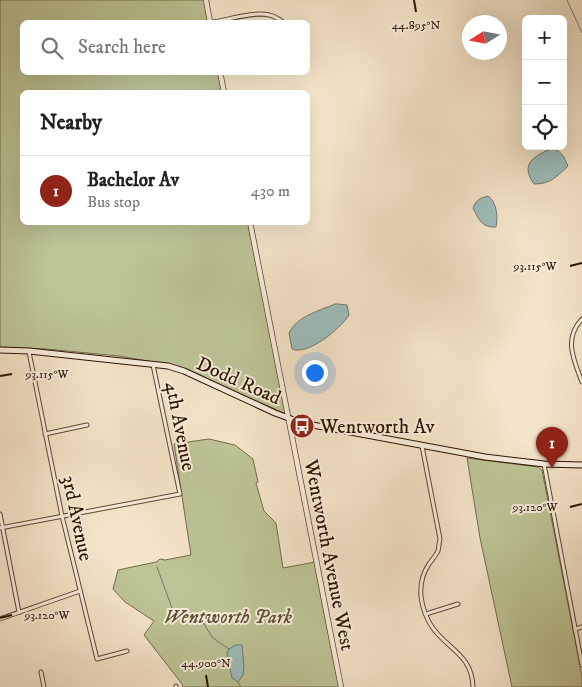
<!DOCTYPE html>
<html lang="en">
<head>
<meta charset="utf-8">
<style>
	:root { --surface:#fff; --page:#f6f6f6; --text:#202124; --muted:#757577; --line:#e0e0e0; --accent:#8f2418 }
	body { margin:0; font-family:"IM FELL DW Pica",serif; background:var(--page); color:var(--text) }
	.controls { position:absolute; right:15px; top:15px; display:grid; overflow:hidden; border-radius:8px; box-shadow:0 5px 20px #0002 }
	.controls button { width:45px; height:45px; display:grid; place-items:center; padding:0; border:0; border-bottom:1px solid var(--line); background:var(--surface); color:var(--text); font:25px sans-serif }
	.compass { position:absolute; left:462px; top:15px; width:45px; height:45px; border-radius:50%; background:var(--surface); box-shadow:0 5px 20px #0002; rotate:259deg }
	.you { position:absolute; left:314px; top:372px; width:18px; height:18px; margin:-12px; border:4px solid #fff; border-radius:50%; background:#1a73e8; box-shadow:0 0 0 8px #1a73e833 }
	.badge { display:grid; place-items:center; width:32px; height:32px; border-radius:50%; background:var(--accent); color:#fff; font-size:16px; font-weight:700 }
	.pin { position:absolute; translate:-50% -41px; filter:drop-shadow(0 1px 2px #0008) }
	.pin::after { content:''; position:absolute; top:26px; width:18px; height:15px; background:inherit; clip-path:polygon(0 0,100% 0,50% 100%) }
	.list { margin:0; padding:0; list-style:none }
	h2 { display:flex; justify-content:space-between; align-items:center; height:65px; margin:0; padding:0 20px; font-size:21px }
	h2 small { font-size:16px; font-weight:400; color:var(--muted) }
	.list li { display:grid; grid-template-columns:32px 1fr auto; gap:15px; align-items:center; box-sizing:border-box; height:70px; padding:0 20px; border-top:1px solid var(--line) }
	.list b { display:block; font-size:19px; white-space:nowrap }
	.list p { margin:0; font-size:16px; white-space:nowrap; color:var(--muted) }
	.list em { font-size:16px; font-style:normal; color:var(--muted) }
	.icon { flex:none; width:28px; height:28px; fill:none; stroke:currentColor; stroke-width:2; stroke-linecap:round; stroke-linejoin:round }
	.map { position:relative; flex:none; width:582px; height:687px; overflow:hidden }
	.search { position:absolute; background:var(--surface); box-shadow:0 5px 20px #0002; left:20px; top:20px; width:290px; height:55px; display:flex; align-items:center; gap:12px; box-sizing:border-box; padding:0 18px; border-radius:8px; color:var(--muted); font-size:19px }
	.panel { position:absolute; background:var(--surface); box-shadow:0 5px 20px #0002; left:20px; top:90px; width:290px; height:135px; border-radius:8px }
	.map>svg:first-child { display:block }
</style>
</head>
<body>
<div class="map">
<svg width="582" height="687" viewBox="0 0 582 687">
	<rect width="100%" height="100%" fill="#f5e5ca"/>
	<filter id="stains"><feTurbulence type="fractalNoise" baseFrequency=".004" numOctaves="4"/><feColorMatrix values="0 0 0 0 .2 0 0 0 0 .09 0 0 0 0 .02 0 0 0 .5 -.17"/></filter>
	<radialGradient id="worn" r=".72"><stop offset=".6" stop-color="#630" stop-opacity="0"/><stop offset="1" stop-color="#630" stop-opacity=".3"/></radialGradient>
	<g fill="#bdc496" stroke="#746b4c">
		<path d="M 0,0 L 204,0 L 209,22 L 22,22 L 22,72 L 219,73 L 223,92 L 22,92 L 22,222 L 248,223 L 286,414 L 181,367 L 119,356 L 46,349 L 0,347 Z"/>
		<path d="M 209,439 L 235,445 L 253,459 L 258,482 L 256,483 L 264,511 L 276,523 L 283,568 L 315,562 L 339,687 L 183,687 L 182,684 L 144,635 L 154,621 L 125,602 L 113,589 L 118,570 L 156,562 L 160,559 L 165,560 L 191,555 L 174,444 Z"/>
		<path d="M 467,458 L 538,467 L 542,470 L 582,676 L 582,687 L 512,687 L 480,538 Z"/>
	</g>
	<g fill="#9dbebb" stroke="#707971">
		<path d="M 550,149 C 561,149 564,157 568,166 C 556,177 551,184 534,184 C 520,164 533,157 550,149 Z"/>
		<path d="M 488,196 C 497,202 498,217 496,227 C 482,228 479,220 473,208 C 476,200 480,198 488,196 Z"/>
		<path d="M 335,304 L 339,304 L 347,305 L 349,315 C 341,328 308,356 292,349 L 289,333 C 297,316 319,311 335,304 Z"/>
		<path d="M 235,645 L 242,645 L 244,667 L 243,675 L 238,682 L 232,678 L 228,661 L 227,653 L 229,649 Z"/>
	</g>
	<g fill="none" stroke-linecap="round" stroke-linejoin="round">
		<g stroke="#707971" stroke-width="1">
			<path d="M 567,0 L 582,33"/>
			<path d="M 157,567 L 172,608 L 202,621 L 213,638 L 229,649"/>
			<path d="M 238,682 L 241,687"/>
		</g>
		<defs>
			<g id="minor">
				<path d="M 213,22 C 227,20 256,11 269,15 C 275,16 279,19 283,22"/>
				<path d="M 582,319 C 563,339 574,360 582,382"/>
				<path d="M 29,352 L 62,516 L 97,659 L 127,651"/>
				<path d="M 45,434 L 87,425"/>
				<path d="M 422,446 L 440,539 C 439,543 439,547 438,551 C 436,555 432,560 429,564 C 423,573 420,585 421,596 C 422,608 428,623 436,632 C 452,651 472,657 473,687"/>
				<path d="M 544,464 L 582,665"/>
				<path d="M 0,514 L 19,612"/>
				<path d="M 0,528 L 180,494 L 153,365"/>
				<path d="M 426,614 L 458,604"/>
				<path d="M 0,619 L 80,591"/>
				<path d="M 575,629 L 582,627"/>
				<path d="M 41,672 L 44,687"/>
				<path d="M 176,686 L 176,687"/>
			</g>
			<g id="tertiary">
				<path d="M 206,0 L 210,22"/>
				<path d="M 220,72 L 224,92"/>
				<path d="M 250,222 L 341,687"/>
			</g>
			<path id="secondary" d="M 0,350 L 29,351 L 168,366 L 184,371 L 275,413 L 302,423 L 485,457 L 544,464 L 582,465"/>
		</defs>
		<use href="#minor" stroke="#5e4733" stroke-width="5"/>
		<use href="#tertiary" stroke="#5e4733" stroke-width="6"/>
		<use href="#secondary" stroke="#2c1201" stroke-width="7"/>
		<use href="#minor" stroke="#f8eedd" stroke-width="3"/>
		<use href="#tertiary" stroke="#f8eedd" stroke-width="4.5"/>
		<use href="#secondary" stroke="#f8eedd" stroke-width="5"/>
	</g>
	<path fill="none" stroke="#2c1201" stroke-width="2" d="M 414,0 L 416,12M 570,266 L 582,263M 0,376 L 12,374M 570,507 L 582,504M 0,618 L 12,615M 206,675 L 208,687"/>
	<defs>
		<symbol id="bus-disc" viewBox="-11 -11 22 22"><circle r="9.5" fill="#8f2418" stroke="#f8eedd"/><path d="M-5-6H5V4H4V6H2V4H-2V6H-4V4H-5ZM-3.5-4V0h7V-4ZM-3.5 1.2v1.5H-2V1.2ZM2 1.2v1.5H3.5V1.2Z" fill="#fff"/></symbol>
	</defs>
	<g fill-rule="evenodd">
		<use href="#bus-disc" x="288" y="412" width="28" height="28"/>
	</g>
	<g text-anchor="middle" stroke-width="4" stroke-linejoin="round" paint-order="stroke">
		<g font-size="20" fill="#2c1201" stroke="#f8eedd">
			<text transform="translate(239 380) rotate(24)" y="7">Dodd Road</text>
			<text transform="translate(181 426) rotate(79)" y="7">4th Avenue</text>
			<text transform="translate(78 518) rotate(78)" y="7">3rd Avenue</text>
			<text transform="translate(330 555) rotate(79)" y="7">Wentworth Avenue West</text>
		</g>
		<g font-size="20" fill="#2c1201" stroke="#f8eedd" text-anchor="start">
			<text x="320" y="433">Wentworth Av</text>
		</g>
		<g font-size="20" font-style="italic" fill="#5f5035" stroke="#f8eedd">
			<text x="228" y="623">Wentworth Park</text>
		</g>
	</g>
	<g font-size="12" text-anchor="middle" fill="#2c1201" stroke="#f8eedd" stroke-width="4" stroke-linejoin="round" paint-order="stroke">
		<text x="416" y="29">44.895°N</text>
		<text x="535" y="270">93.115°W</text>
		<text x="47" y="378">93.115°W</text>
		<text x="535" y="511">93.120°W</text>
		<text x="47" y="619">93.120°W</text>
		<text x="206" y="667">44.900°N</text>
	</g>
	<rect width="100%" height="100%" filter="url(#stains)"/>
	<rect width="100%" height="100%" fill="url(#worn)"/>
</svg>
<div class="controls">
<button>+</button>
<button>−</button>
<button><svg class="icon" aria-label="locate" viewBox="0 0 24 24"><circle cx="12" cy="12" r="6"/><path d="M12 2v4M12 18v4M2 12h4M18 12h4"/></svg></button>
</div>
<svg class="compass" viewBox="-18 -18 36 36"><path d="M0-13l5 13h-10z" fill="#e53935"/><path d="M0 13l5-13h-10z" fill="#757577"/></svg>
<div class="you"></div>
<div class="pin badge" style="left:552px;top:468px">1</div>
<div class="search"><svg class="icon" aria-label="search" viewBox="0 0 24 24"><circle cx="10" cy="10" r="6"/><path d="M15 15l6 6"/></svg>Search here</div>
<section class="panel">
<h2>Nearby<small></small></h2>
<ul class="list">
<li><span class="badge">1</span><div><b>Bachelor Av</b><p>Bus stop</p></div><em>430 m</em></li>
</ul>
</section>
</div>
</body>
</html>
